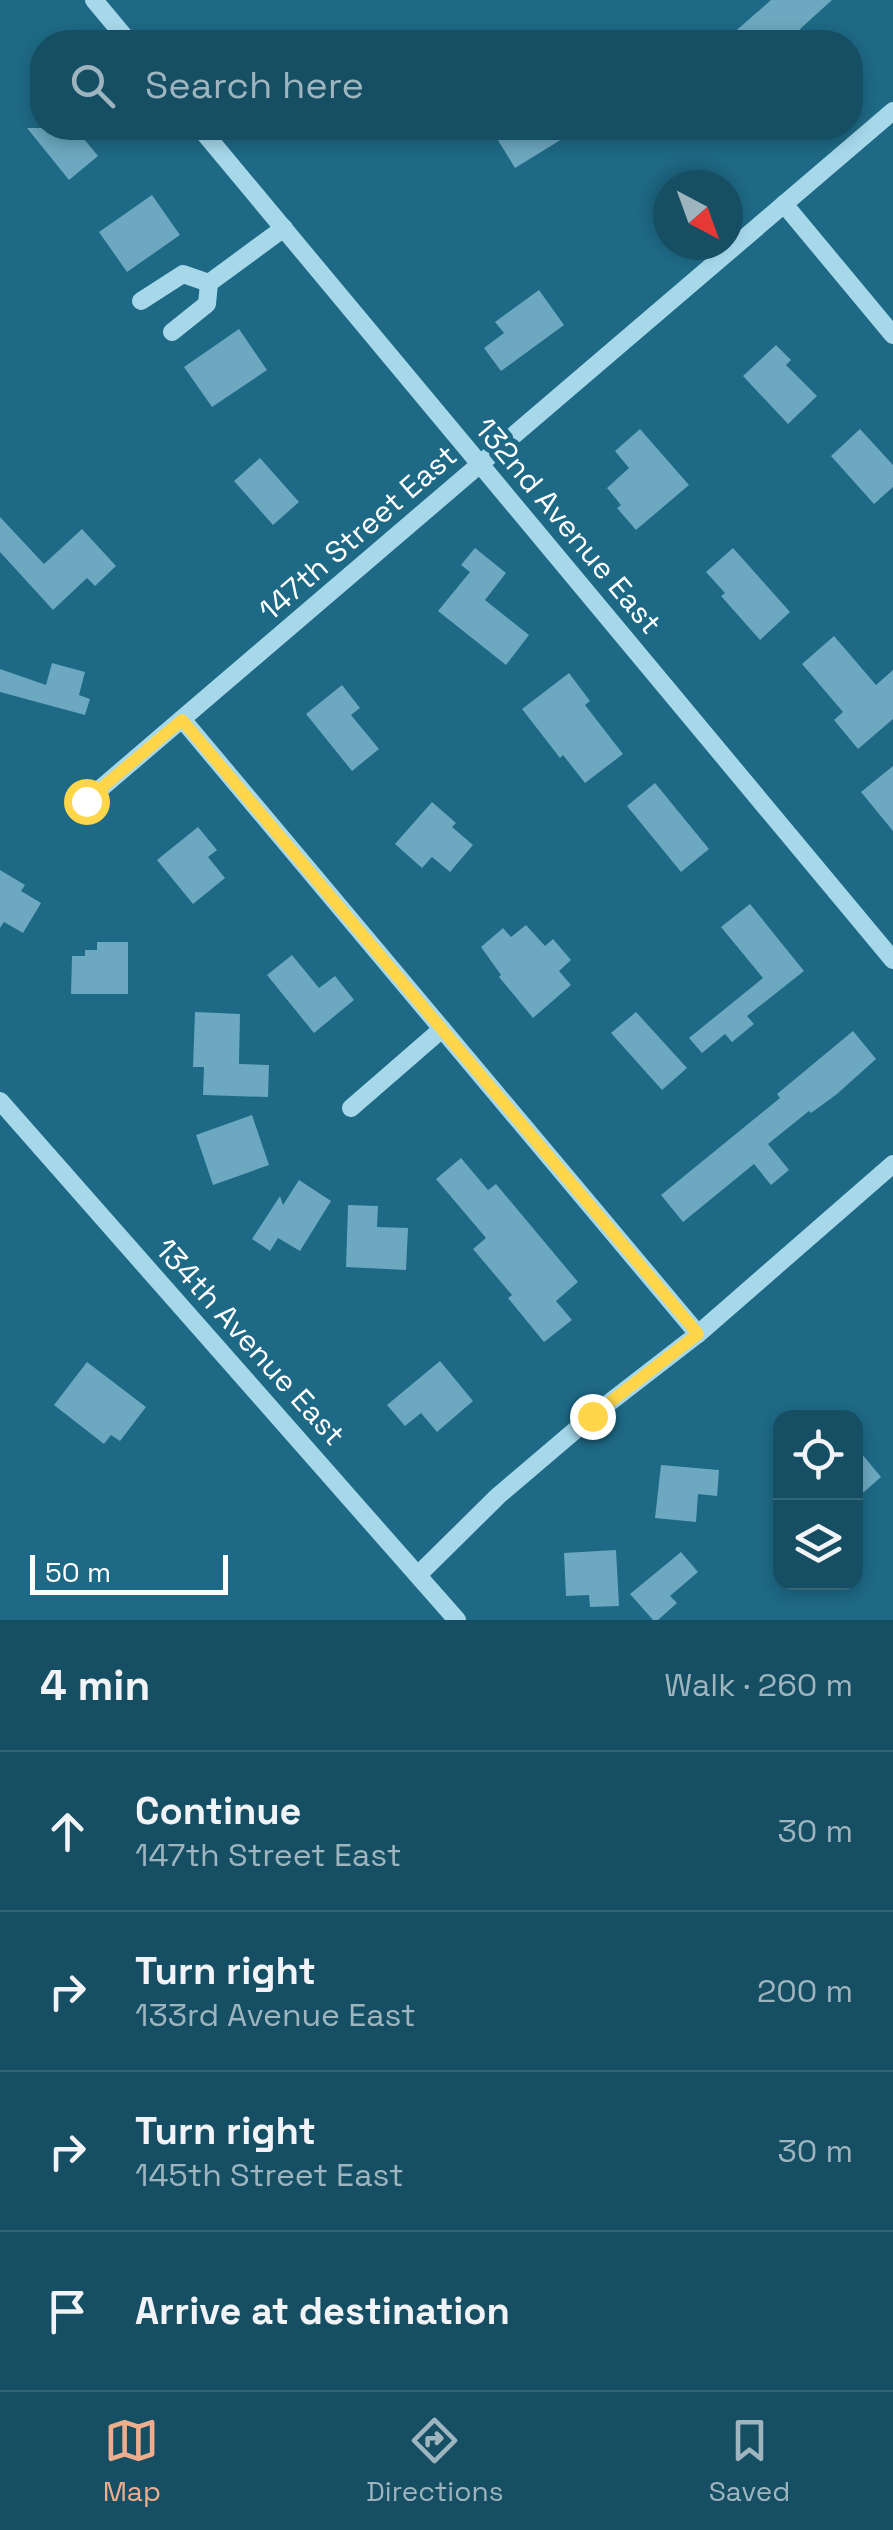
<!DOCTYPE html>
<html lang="en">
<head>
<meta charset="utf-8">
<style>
	:root { --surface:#164f64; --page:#23596d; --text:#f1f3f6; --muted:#9eb5bf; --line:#356678; --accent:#eead8d }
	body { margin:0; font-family:"Space Grotesk",sans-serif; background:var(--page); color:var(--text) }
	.controls { position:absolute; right:30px; bottom:30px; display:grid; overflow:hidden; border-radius:20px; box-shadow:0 5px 15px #0003 }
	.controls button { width:90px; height:90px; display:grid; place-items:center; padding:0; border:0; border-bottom:2px solid var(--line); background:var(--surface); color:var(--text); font:50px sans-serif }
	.compass { position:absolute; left:653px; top:170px; width:90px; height:90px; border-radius:50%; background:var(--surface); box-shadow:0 5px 15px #0003; rotate:139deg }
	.scale { position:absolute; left:30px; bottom:25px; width:198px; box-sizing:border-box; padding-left:10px; border:5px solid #fff; border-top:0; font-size:28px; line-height:35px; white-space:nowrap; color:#fff; -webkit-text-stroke:8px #1e6985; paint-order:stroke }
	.stop { position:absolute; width:30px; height:30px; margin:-22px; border:8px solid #ffd54a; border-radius:50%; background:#fff }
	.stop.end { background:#ffd54a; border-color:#fff; box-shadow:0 2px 10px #0008 }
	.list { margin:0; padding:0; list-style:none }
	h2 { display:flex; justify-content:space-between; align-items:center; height:130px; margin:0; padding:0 40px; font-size:42px }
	h2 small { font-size:32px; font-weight:400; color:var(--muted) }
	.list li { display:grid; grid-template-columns:65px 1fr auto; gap:30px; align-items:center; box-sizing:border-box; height:160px; padding:0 40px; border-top:2px solid var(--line) }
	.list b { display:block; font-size:38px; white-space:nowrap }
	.list p { margin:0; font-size:32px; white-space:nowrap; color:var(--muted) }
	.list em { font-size:32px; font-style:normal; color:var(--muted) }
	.icon { flex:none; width:55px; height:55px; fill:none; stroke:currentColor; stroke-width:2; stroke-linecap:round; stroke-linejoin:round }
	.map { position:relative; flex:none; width:893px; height:1620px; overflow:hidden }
	.search { position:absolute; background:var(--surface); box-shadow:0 5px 15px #0003; left:30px; right:30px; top:30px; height:110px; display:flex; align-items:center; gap:25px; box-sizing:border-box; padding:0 35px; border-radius:40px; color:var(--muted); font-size:38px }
	.sheet { height:770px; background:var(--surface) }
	nav { display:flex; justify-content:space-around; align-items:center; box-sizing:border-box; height:140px; border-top:2px solid var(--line); background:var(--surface); font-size:28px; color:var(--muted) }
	nav a { display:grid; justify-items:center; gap:5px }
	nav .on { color:var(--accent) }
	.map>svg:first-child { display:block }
</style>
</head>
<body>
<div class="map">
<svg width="893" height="1620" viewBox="0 0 893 1620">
	<rect width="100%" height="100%" fill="#1e6985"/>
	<g fill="#6ca8bf">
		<path d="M 771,0 L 832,0 L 800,29 L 812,42 L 723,42 Z"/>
		<path d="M 27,128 L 75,128 L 98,156 L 69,180 Z"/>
		<path d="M 512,128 L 580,128 L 515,168 L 496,137 Z"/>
		<path d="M 152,195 L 180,235 L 127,272 L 99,232 Z"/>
		<path d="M 539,290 L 564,325 L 501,371 L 484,348 L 504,333 L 495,322 Z"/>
		<path d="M 239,329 L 267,370 L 212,407 L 184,367 Z"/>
		<path d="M 776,345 L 791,360 L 786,365 L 817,396 L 788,424 L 743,376 Z"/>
		<path d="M 640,429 L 689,485 L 636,530 L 617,508 L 621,505 L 607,488 L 629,468 L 615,451 Z"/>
		<path d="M 860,429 L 893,465 L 893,487 L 874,504 L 831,456 Z"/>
		<path d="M 260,458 L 299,502 L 273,525 L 234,481 Z"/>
		<path d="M 0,517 L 44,564 L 82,529 L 116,566 L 95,586 L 87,578 L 53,610 L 0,552 Z"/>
		<path d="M 475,548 L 506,573 L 485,600 L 529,635 L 506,665 L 438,611 L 470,572 L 461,565 Z"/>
		<path d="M 733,548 L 790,612 L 760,640 L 721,596 L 725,593 L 706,572 Z"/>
		<path d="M 834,636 L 876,685 L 893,670 L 893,719 L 858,749 L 834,720 L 843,712 L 802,664 Z"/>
		<path d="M 52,663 L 85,672 L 79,695 L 90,699 L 85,715 L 0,692 L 0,669 L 46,685 Z"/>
		<path d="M 569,673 L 590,701 L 585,705 L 623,754 L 585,783 L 563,755 L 560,758 L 522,709 Z"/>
		<path d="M 342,685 L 360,708 L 351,715 L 379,749 L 352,771 L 306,714 Z"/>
		<path d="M 893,766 L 893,831 L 861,792 Z"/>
		<path d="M 655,783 L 709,849 L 681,872 L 627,806 Z"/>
		<path d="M 432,802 L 456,823 L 452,827 L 473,845 L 450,872 L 432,857 L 422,868 L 395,844 Z"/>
		<path d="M 198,827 L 217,850 L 208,857 L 225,878 L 193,904 L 157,860 Z"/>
		<path d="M 0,870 L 25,885 L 21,891 L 41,903 L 23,933 L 4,922 L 0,928 Z"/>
		<path d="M 750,904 L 804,971 L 747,1016 L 754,1024 L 732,1042 L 725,1034 L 702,1053 L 689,1038 L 763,978 L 721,927 Z"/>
		<path d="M 526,925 L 545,946 L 553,939 L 571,960 L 559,971 L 571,985 L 533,1018 L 499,977 L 501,975 L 481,947 L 503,928 L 511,937 Z"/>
		<path d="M 97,942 L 128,942 L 128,994 L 71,994 L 72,956 L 85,956 L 85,950 L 97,950 Z"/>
		<path d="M 292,955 L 319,988 L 335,976 L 354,1000 L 314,1033 L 267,975 Z"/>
		<path d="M 195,1012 L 240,1014 L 239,1064 L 269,1065 L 268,1097 L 203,1095 L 204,1067 L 193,1067 Z"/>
		<path d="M 636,1012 L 687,1068 L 662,1090 L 611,1033 Z"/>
		<path d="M 853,1031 L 876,1059 L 837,1094 L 811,1113 L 809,1111 L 768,1144 L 789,1170 L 771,1185 L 754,1164 L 683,1222 L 661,1195 L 780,1098 L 777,1094 Z"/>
		<path d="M 252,1115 L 269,1165 L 213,1185 L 196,1135 Z"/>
		<path d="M 461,1158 L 488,1190 L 496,1184 L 578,1282 L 556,1301 L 572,1320 L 544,1342 L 508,1298 L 512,1295 L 473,1249 L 486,1238 L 436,1179 Z"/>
		<path d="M 299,1180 L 331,1201 L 300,1251 L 278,1238 L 270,1251 L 252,1239 L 280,1196 L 283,1205 Z"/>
		<path d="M 348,1205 L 378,1206 L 377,1227 L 408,1228 L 406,1270 L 346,1267 Z"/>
		<path d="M 440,1361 L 473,1401 L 437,1432 L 421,1413 L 405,1426 L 387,1405 Z"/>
		<path d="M 87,1362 L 146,1407 L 120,1441 L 111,1435 L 104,1444 L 54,1405 Z"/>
		<path d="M 856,1447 L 881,1477 L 856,1499 Z"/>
		<path d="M 661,1465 L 719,1470 L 717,1496 L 698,1494 L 696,1522 L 655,1518 Z"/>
		<path d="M 616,1550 L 619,1606 L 590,1607 L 589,1595 L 566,1596 L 564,1553 Z"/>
		<path d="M 681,1552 L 698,1572 L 670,1596 L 677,1603 L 658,1620 L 653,1620 L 630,1594 Z"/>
	</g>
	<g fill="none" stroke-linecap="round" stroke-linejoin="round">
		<g stroke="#a6d8ea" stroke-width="18">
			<path d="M 94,0 L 129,42"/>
			<path d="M 200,128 L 893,960"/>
			<path d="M 784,204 L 893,335"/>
			<path d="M 141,301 L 183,274 L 209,283"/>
			<path d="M 172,332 L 207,304 L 209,283 L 284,228"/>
			<path d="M 182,719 L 698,1334"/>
			<path d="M 86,801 L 893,111"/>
			<path d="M 0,1101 L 457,1620"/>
			<path d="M 351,1108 L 442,1029"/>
			<path d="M 419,1574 L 498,1496 L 592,1416 L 698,1334 L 893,1164"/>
		</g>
	</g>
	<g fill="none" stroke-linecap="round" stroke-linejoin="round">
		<path stroke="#ffd54a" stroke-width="12" d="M 86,801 L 182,720 L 698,1334 L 592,1416"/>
	</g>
	<g text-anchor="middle" stroke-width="10" stroke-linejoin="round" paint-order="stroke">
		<g font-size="30" fill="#fff" stroke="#1e6985">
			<text transform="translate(568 526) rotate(50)" y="10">132nd Avenue East</text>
			<text transform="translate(358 533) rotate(-41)" y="10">147th Street East</text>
			<text transform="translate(250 1342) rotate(48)" y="10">134th Avenue East</text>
		</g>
	</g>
</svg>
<div class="controls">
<button><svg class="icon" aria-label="locate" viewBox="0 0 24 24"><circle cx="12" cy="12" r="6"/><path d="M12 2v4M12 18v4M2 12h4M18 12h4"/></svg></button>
<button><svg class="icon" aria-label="layers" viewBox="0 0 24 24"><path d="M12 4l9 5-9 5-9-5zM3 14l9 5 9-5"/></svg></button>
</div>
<svg class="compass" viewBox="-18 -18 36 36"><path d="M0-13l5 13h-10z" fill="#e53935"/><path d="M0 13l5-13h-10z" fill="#9eb5bf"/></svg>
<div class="scale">50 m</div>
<div class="stop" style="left:86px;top:801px"></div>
<div class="stop end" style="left:592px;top:1416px"></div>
<div class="search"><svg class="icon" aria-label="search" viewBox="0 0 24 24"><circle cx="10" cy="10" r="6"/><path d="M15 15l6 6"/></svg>Search here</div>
</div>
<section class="sheet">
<h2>4 min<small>Walk · 260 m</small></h2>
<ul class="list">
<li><svg class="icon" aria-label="ahead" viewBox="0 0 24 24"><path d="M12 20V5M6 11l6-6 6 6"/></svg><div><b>Continue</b><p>147th Street East</p></div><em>30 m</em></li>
<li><svg class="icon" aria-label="right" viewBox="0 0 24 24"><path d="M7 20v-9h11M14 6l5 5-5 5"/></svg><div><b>Turn right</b><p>133rd Avenue East</p></div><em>200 m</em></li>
<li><svg class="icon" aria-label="right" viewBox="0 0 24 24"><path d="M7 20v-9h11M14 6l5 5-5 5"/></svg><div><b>Turn right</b><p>145th Street East</p></div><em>30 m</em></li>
<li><svg class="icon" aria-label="arrive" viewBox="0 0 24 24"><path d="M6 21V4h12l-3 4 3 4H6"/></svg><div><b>Arrive at destination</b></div></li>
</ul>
</section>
<nav>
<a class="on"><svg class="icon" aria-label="map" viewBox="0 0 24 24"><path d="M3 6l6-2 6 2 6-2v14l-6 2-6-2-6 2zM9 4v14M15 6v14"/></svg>Map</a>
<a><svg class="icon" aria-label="directions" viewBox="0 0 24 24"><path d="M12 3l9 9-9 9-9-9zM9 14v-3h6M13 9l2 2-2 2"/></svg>Directions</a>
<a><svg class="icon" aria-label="saved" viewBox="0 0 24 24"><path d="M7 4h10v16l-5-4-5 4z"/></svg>Saved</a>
</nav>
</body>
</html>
